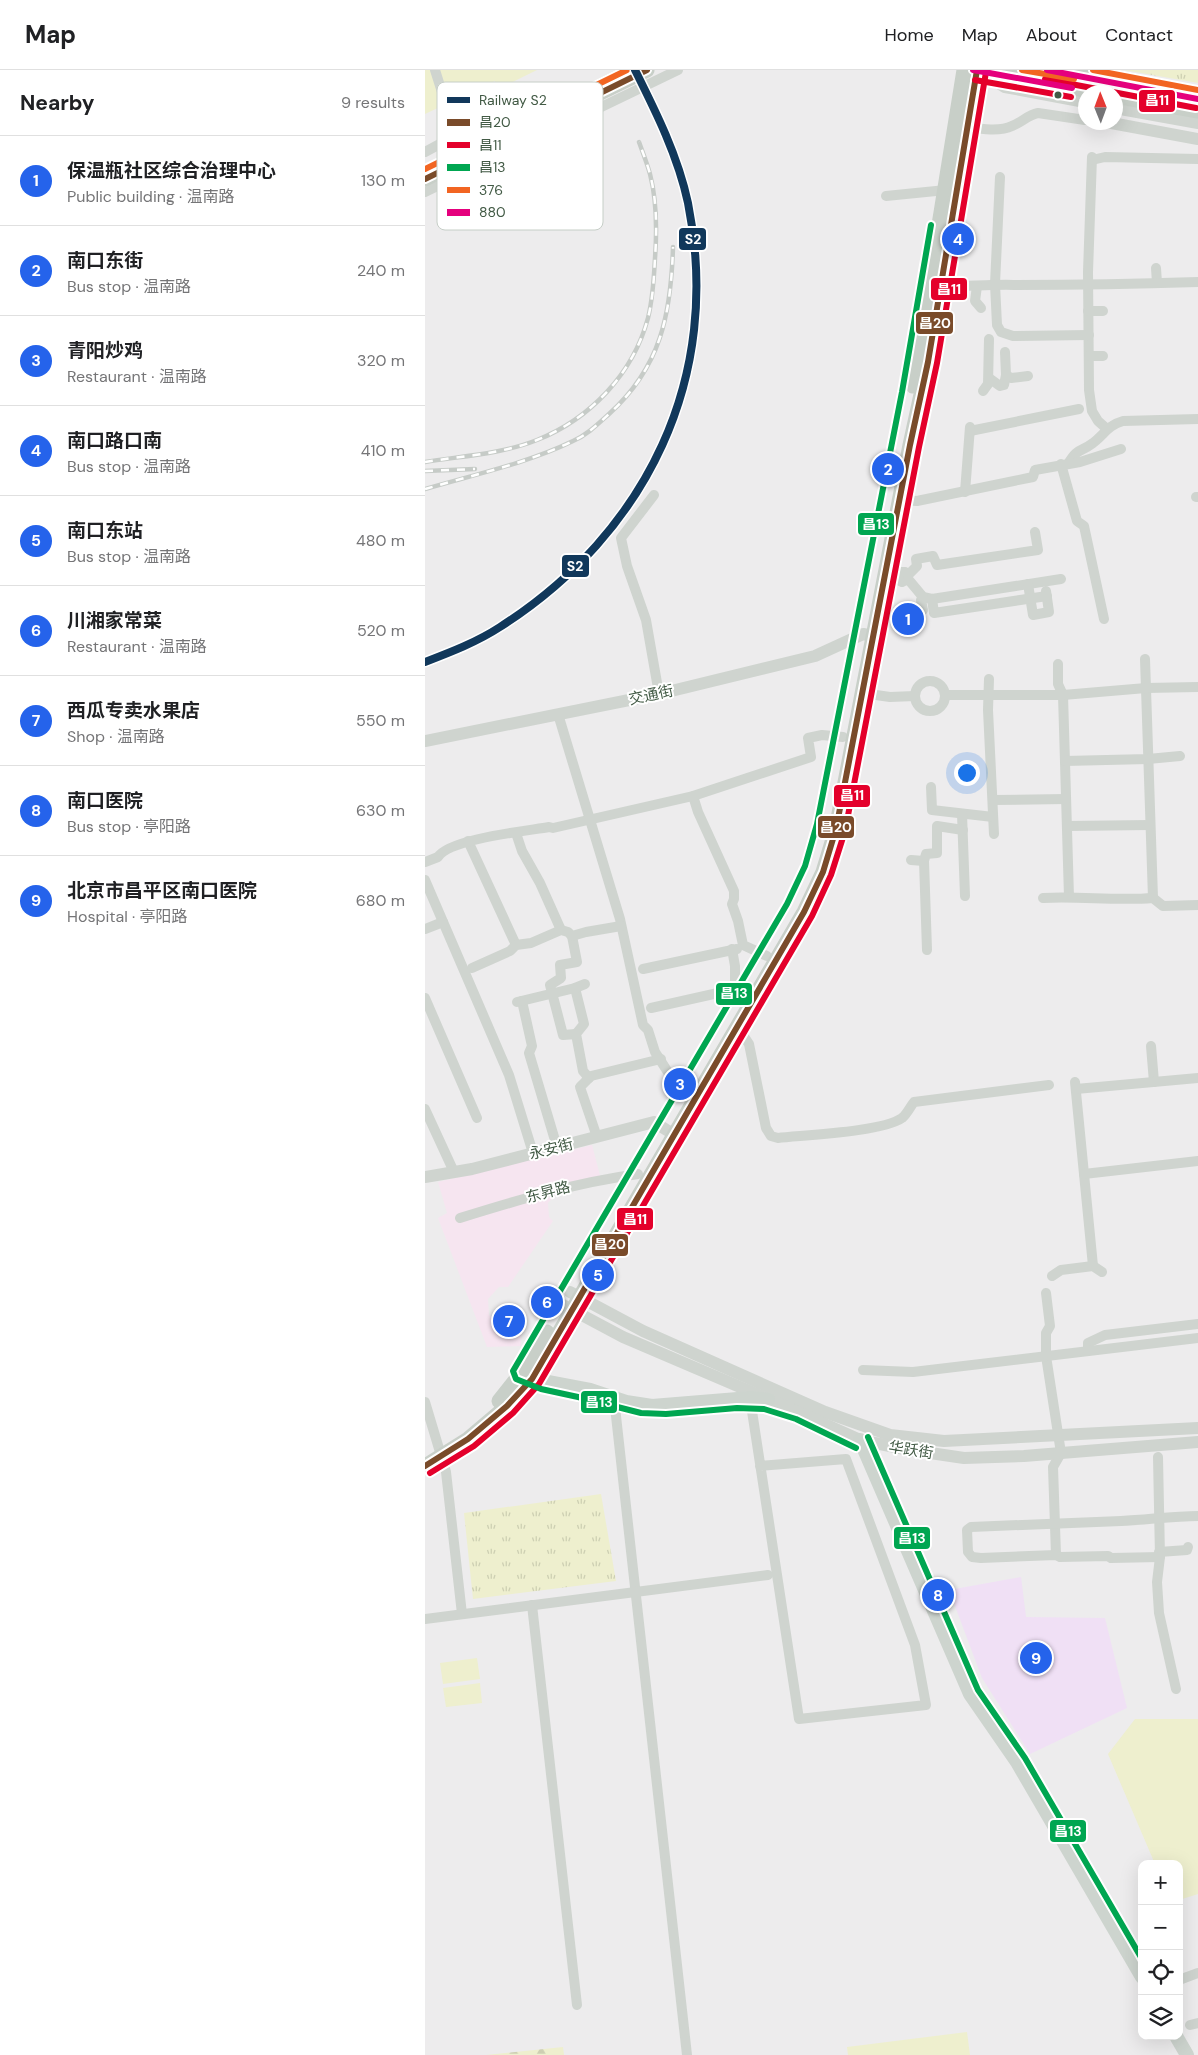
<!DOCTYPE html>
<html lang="en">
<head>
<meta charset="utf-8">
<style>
	:root { --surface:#fff; --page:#f2f2f2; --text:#202124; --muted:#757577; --line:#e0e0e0; --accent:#2563eb }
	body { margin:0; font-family:"DM Sans","Noto Sans SC",sans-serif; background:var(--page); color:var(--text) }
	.controls { position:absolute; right:15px; bottom:15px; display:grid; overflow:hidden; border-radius:10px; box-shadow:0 5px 20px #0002 }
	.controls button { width:45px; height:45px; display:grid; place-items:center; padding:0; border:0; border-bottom:1px solid var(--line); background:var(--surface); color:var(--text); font:25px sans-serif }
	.compass { position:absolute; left:653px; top:15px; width:45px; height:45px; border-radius:50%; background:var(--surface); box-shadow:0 5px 20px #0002; rotate:359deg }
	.you { position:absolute; left:541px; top:702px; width:18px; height:18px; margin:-12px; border:4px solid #fff; border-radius:50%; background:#1a73e8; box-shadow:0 0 0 8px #1a73e833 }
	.badge { display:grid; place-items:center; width:32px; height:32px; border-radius:50%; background:var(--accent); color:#fff; font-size:16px; font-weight:700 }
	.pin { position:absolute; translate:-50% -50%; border:2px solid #fff; box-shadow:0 1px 5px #0006 }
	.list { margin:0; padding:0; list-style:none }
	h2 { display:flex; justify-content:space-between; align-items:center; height:65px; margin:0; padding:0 20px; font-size:21px }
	h2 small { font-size:16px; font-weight:400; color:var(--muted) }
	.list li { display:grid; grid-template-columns:32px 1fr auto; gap:15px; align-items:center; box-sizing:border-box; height:90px; padding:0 20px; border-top:1px solid var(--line) }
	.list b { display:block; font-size:19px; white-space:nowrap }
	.list p { margin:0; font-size:16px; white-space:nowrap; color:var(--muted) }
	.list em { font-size:16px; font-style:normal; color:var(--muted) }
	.icon { flex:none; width:28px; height:28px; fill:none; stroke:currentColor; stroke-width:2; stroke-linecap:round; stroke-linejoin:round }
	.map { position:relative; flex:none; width:773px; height:1985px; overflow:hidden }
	header { display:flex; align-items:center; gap:30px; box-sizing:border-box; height:70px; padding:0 25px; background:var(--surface); border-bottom:1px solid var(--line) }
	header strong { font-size:24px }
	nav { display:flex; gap:28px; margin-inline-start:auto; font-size:18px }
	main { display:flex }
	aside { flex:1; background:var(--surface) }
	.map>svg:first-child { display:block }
</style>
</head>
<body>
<header>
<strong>Map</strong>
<nav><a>Home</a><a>Map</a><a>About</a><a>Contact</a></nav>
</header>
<main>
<aside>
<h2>Nearby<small>9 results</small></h2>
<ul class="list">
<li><span class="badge">1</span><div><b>保温瓶社区综合治理中心</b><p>Public building · 温南路</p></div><em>130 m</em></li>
<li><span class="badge">2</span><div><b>南口东街</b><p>Bus stop · 温南路</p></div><em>240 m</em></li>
<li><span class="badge">3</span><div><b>青阳炒鸡</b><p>Restaurant · 温南路</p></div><em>320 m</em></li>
<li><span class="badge">4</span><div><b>南口路口南</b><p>Bus stop · 温南路</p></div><em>410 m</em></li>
<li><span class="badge">5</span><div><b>南口东站</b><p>Bus stop · 温南路</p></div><em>480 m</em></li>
<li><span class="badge">6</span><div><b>川湘家常菜</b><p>Restaurant · 温南路</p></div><em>520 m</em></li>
<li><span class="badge">7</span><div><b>西瓜专卖水果店</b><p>Shop · 温南路</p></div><em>550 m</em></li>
<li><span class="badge">8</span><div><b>南口医院</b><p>Bus stop · 亭阳路</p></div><em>630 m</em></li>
<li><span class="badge">9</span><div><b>北京市昌平区南口医院</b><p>Hospital · 亭阳路</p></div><em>680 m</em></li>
</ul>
</aside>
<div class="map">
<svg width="773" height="1985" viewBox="0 0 773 1985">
	<defs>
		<pattern id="forest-firs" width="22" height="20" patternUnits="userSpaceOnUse" patternTransform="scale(1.25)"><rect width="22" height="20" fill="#eeefce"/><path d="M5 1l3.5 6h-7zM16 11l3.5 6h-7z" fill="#cdcfb2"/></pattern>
		<pattern id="park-tufts" width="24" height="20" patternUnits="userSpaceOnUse" patternTransform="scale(1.25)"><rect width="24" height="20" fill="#eeefce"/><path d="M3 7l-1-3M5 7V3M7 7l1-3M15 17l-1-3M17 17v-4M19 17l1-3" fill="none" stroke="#cdcfb2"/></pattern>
	</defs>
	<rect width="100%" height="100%" fill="#edeced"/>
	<path fill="#f6e5f0" d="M 167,1075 L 177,1113 L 133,1122 L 123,1133 L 124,1147 L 128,1151 L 83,1217 L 74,1217 L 63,1229 L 64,1245 L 73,1254 L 95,1254 L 96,1276 L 62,1277 L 13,1148 L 22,1143 L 13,1112 Z"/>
	<path fill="#f0e0f5" d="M 596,1507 L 601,1547 L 680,1548 L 702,1638 L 605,1684 L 557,1608 L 524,1520 Z"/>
	<g fill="#eeefce">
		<path d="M 0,0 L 112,0 L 71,20 L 70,11 L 0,44 Z"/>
		<path d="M 52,1588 L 55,1609 L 18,1614 L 15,1593 Z"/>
		<path d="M 55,1613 L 57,1633 L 21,1637 L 18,1618 Z"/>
		<path d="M 710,1649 L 773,1649 L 773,1824 L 754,1830 L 754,1794 L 730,1794 L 683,1684 Z"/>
		<path d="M 542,1962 L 545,1985 L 423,1985 L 422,1977 Z"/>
	</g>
	<path fill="url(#forest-firs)" d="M 138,1977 L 139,1985 L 61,1985 Z"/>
	<g fill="url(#park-tufts)">
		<path d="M 699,0 L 773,0 L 773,13 Z"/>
		<path d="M 176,1424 L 191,1511 L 48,1529 L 39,1443 Z"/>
	</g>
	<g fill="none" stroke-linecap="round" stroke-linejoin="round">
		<g stroke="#cfd4cf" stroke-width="10">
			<path d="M 543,57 C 556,59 575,62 587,56 C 597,52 603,45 613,43 L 660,50"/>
			<path d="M 0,82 L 26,68 L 29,60 L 10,0"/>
			<path d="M 667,87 L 663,202 L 664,320 L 667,341 L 673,351 L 682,359"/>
			<path d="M 667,90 L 680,87 L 773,89"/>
			<path d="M 0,100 L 202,0"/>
			<path d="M 575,107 L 570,214 L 572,255 L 576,262 L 588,266 L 664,265"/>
			<path d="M 0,122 L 253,0"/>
			<path d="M 461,126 L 521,120"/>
			<path d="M 731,198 L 732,213"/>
			<path d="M 516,214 C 540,218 564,214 589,215 C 650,215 711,214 773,212"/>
			<path d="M 552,216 L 550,231 L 556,238"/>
			<path d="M 663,241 L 678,241"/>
			<path d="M 664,286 L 678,286"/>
			<path d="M 581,305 L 586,308 L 603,306"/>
			<path d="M 564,308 L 575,316 L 579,315 L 581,305 L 580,282"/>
			<path d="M 558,321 L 563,314 L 564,269"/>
			<path d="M 545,361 L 654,339"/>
			<path d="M 636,394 L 652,451 L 659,456 L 679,549"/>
			<path d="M 643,394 C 653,377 655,383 668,373 C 679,365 683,355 698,351 L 773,349"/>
			<path d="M 540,422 L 545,357"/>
			<path d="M 229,425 L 196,468 L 202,496 L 221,550 L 234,624"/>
			<path d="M 771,427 L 773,427"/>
			<path d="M 474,430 L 492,431 L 608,407 L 610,400 L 655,392 L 696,379"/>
			<path d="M 460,501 L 472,504 L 474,502 L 480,502 L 483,505 L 483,509 L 477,512 L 473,510 L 472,504"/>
			<path d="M 483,505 L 492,496 L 491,489 L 508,486 L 512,495 L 613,480 L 610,462"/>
			<path d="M 483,509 L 498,527 L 507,529 L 636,509"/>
			<path d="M 603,514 L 608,545 L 624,542 L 621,521"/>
			<path d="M 498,527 L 496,530 L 498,540"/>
			<path d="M 507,529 L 509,543 L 622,526"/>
			<path d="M 720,589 L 728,828"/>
			<path d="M 633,594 L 633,614 L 638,625 L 644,827"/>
			<path d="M 564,609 L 563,640 L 569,764"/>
			<circle cx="505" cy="626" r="15"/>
			<path d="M 437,623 L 465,627 L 490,626"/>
			<path d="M 520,625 L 638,625 L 721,618 L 773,617"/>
			<path d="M 133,644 L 195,849 L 218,955 L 223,960 L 230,982 L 259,1027"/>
			<path d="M 640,691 L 723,689 L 755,686"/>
			<path d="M 506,717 L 507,740 L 568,747"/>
			<path d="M 268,726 L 273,742 L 309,821 L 309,829 L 307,834 L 313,851 L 318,875 L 342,886"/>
			<path d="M 568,730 L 641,729"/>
			<path d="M 537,744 L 540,826"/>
			<path d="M 642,756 L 725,755"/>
			<path d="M 91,763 L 97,781 L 115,813 L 136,860"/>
			<path d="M 43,771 L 91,875"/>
			<path d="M 486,790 L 499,791"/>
			<path d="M 0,792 L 13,787 C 24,769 101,761 124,757 L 128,758 L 268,726 L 386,687 L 383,668 L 397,665 L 418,667"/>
			<path d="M 0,810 L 84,1005 L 108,1083"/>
			<path d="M 618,828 C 655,826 691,831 728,828 L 738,836 L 773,835"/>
			<path d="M 0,859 L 18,852"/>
			<path d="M 147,866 L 152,892 L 135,895 L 136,908 L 125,915 L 138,965 L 151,964"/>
			<path d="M 502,880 L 499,791 L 501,784 L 512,783 L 512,756 L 538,760"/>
			<path d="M 47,898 L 85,881 L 91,875 L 106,873 L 136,860 L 143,862 L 147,866 L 161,862 L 196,856"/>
			<path d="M 218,899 L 312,879"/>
			<path d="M 150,918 L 159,954 L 151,964 L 158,1001 L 164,1008"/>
			<path d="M 0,928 L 52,1048"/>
			<path d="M 97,931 L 107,976 L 104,983 L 132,1077"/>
			<path d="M 92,932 L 150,918 L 160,914"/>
			<path d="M 226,938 L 293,923 L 310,915 L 310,896 L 307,879"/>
			<path d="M 312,956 L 324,974 L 341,1058 L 346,1066 L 353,1068 C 380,1065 457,1062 477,1048 C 482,1044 485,1037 489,1032 L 624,1015"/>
			<path d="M 726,976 L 729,1012"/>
			<path d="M 650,1012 L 668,1196"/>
			<path d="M 651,1019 L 773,1008"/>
			<path d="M 0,1039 L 29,1102"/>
			<path d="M 172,1067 L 155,1017 L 166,1006 L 236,989"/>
			<path d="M 659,1104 L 773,1091"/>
			<path d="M 35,1148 C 96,1129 150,1113 213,1104"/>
			<path d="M 627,1206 L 636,1200 L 668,1196 L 677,1202"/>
			<path d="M 621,1223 L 625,1256 L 621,1263 L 621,1286 L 636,1383 L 628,1397 L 631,1485"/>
			<path d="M 663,1281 L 663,1273 L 680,1265 L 773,1254"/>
			<path d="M 438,1300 L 488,1302 L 773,1268"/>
			<path d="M 189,1328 L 262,1985"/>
			<path d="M 325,1328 L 374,1649 L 501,1635 L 490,1575 L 421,1389 L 335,1396"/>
			<path d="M 0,1332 L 21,1402 L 37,1544"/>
			<path d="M 733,1387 L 735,1487 L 732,1512 L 734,1543 L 751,1619"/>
			<path d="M 734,1482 L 762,1480 L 763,1477"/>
			<path d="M 735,1487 L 686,1488 L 683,1486 L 635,1487 L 631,1485 L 556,1488 L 547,1487 L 543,1482 L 542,1460 L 546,1457 C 596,1455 646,1453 696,1451 C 722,1450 747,1446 773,1446"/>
			<path d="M 107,1535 L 152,1935"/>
			<path d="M 0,1549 L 343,1505"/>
			<path d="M 754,1910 L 773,1903"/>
			<path d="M 765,1955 L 773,1953"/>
		</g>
		<g stroke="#cfd4cf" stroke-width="12">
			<path d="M 663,0 L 714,10"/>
			<path d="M 557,3 L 580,17 L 660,32"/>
			<path d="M 690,38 L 773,53"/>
			<path d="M 681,52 L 773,69"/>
			<path d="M 0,671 L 234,624 L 390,586 L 438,564 L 448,566"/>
			<path d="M 0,1107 L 47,1099 L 229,1052 L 248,1064"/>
			<path d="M 145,1222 L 218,1261 L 400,1342 L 465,1365 L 519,1371 L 773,1358"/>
			<path d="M 138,1235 L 198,1267 L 364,1338 L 435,1370 L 485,1380 L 539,1388 L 599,1386 L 773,1372"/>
		</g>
		<g stroke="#cdd4ce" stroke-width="14">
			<path d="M 100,1304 L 107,1309 L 165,1320 L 201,1332 L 227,1336 L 325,1328 L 343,1330"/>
			<path d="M 435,1370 L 545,1624 L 592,1692 L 717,1907"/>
			<path d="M 751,1966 L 762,1985"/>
		</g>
		<g stroke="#c8cfc8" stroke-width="15">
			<path d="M 548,0 L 672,22"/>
			<path d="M 622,0 L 773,29"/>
			<path d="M 690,26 L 773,41"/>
			<path d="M 0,109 L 222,0"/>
			<path d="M 488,316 L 539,0"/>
			<path d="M 74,1331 L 97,1302 L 122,1262"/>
			<path d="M 0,1396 L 43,1369 L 82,1336 L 107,1309 L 379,842 L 398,802 L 411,759 L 485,375 L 503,292 L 552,0"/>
		</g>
		<defs>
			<g id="rail">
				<path d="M 0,392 C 37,386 77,384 112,370 C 165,349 208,304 223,248 C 228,228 229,208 230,188 C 232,160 232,131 225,104 C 222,93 218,83 214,72"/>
				<path d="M 0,401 L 50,399"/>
				<path d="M 0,419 C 48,405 103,393 148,371 C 162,365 173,354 184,344 C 236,297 246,244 248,177"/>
			</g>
		</defs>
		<use href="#rail" stroke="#c6cbc7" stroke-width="4.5"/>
		<use href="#rail" stroke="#fff" stroke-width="2.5" stroke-dasharray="8" stroke-linecap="butt"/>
		<defs>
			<g id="bus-1">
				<path d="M 0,109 L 222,0"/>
				<path d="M 0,1396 L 43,1369 L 82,1336 L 107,1309 L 379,842 L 398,802 L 411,759 L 485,375 L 503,292 L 552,0"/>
			</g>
			<g id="bus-2">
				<path d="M 620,9 L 771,38"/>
				<path d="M 550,10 L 646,27"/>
				<path d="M 5,1403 L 49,1376 L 88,1343 L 114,1314 L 387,846 L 406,805 L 420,761 L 494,377 L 512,293 L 561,2"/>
			</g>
			<g id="bus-3">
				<path d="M 443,1367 L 553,1620 L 600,1688 L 717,1889"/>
				<path d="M 431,1378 L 371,1349 L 339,1339 L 312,1338 L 241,1344 L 216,1343 L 153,1327 L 116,1319 L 91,1309 L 88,1301 L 362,834 L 380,796 L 392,754 L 477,322 L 506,155"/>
			</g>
			<g id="bus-4">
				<path d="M 597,0 L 649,9"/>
				<path d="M 668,0 L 773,20"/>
				<path d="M 0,99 L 202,0"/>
			</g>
			<g id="bus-5">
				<path d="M 548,0 L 647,18"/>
				<path d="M 622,0 L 773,29"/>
			</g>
		</defs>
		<use href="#bus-1" stroke="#fff" stroke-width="10"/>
		<use href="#bus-2" stroke="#fff" stroke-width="10"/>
		<use href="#bus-3" stroke="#fff" stroke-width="10"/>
		<use href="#bus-4" stroke="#fff" stroke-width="10"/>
		<use href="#bus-5" stroke="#fff" stroke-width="10"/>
		<use href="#bus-1" stroke="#7a4b2a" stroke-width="6"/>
		<use href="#bus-2" stroke="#e4002b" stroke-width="6"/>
		<use href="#bus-3" stroke="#00a651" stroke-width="6"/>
		<use href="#bus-4" stroke="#f26522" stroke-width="6"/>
		<use href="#bus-5" stroke="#e5007d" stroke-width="6"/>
		<defs>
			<path id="rail-1" d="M 0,592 C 26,582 52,572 75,557 C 222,463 298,307 263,133 C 253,86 231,42 210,0"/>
		</defs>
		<use href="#rail-1" stroke="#fff" stroke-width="11"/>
		<use href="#rail-1" stroke="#11385b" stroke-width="8"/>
	</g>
	<circle fill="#425a45" stroke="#fff" stroke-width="2" cx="633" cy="25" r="4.5"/>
	<g text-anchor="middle" stroke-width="4" stroke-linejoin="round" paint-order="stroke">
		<g font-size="15" fill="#425a45" stroke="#fff">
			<text transform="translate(226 625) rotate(-12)" y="5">交通街</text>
			<text transform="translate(126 1079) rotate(-14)" y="5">永安街</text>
			<text transform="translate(123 1122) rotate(-15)" y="5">东昇路</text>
			<text transform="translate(486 1380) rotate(9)" y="5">华跃街</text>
		</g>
	</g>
	<rect x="12" y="12" width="166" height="148" rx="8" fill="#fff" stroke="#c6cec7" stroke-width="1"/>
	<rect x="22" y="27" width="23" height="6" fill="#11385b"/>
	<rect x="22" y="49" width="23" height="7" fill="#7a4b2a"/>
	<rect x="22" y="72" width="23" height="6" fill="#e4002b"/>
	<rect x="22" y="94" width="23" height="7" fill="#00a651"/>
	<rect x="22" y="117" width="23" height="6" fill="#f26522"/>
	<rect x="22" y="139" width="23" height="7" fill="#e5007d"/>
	<g font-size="14" fill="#425a45">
		<text x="54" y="35">Railway S2</text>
		<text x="54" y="57">昌20</text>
		<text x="54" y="80">昌11</text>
		<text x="54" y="102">昌13</text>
		<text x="54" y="125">376</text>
		<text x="54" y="147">880</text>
	</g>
	<g stroke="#fff" stroke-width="2">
		<rect x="713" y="19" width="38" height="24" rx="5" fill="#e4002b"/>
		<rect x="253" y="157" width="29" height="24" rx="5" fill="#11385b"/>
		<rect x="505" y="207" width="38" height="24" rx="5" fill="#e4002b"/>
		<rect x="490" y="241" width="39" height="24" rx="5" fill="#7a4b2a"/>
		<rect x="432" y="442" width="38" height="24" rx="5" fill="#00a651"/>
		<rect x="136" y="484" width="29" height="24" rx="5" fill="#11385b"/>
		<rect x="408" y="714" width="38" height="24" rx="5" fill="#e4002b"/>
		<rect x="392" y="745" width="38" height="24" rx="5" fill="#7a4b2a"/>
		<rect x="290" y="912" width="38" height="24" rx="5" fill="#00a651"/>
		<rect x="191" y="1137" width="38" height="24" rx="5" fill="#e4002b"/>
		<rect x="166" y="1163" width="38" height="24" rx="5" fill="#7a4b2a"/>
		<rect x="155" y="1320" width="38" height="24" rx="5" fill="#00a651"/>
		<rect x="468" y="1456" width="38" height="24" rx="5" fill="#00a651"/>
		<rect x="624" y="1749" width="38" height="24" rx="5" fill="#00a651"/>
	</g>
	<g font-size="14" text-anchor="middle" font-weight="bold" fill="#fff">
		<text x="732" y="35">昌11</text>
		<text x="268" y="174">S2</text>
		<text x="524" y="224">昌11</text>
		<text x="510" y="258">昌20</text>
		<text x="451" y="459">昌13</text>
		<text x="150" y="501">S2</text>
		<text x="427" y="730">昌11</text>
		<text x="411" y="762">昌20</text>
		<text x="309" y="928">昌13</text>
		<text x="210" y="1154">昌11</text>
		<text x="185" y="1179">昌20</text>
		<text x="174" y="1337">昌13</text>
		<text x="487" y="1473">昌13</text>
		<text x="643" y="1766">昌13</text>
	</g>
</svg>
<div class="controls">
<button>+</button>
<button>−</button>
<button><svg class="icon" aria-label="locate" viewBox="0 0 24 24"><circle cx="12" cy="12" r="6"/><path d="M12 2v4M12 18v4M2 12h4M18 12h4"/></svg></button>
<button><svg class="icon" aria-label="layers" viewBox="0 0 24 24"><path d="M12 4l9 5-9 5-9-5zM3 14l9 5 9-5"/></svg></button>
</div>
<svg class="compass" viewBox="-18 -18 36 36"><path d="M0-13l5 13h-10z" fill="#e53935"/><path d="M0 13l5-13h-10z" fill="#757577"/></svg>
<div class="you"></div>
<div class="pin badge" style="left:483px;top:549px">1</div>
<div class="pin badge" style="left:463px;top:399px">2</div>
<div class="pin badge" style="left:255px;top:1014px">3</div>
<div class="pin badge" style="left:533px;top:169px">4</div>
<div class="pin badge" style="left:173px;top:1205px">5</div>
<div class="pin badge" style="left:122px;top:1232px">6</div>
<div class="pin badge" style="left:84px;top:1251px">7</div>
<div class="pin badge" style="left:513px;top:1525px">8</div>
<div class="pin badge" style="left:611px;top:1588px">9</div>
</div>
</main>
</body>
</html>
